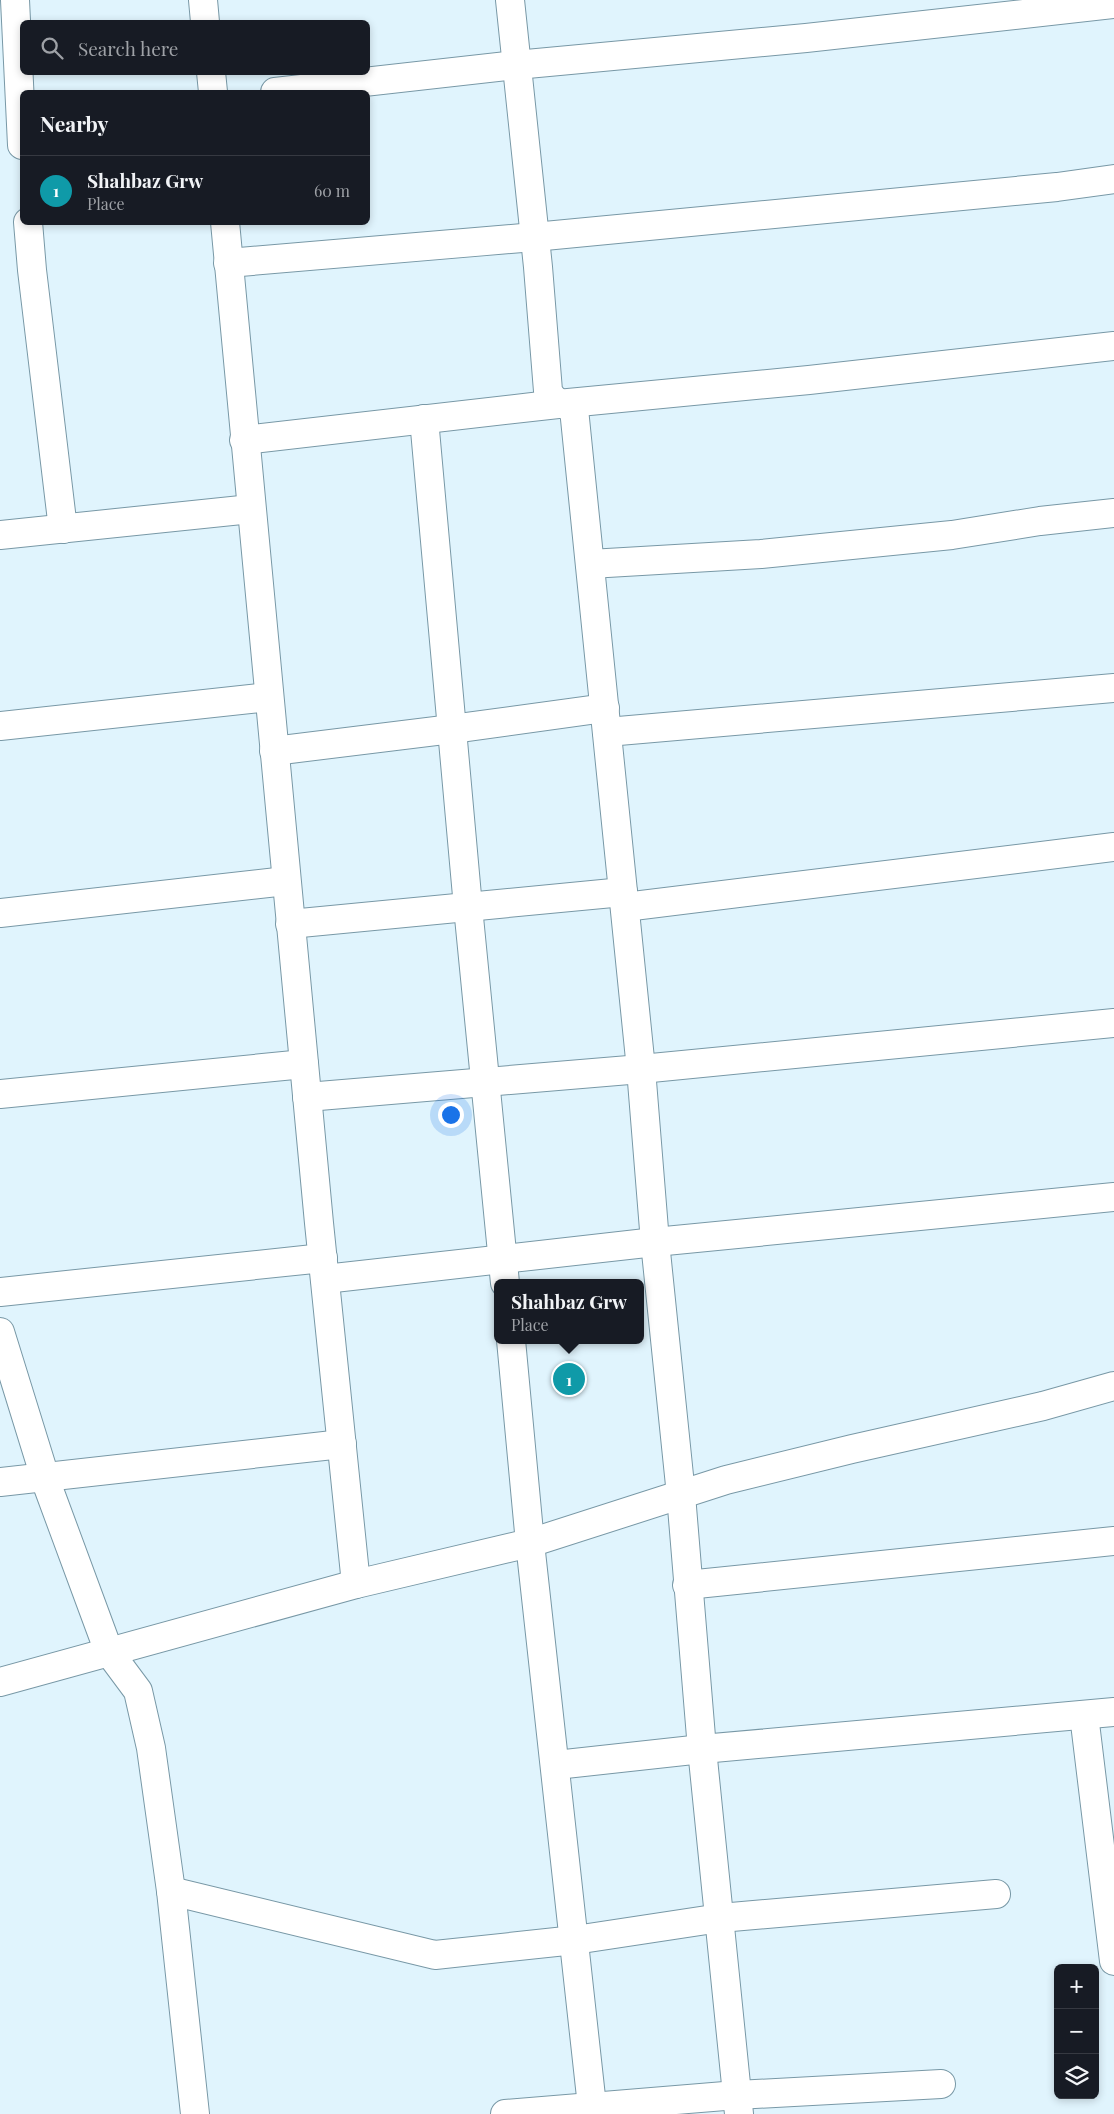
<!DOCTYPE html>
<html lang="en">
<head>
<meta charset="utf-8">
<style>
	:root { --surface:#171b24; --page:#242831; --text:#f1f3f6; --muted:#9ea1a6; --line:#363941; --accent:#0f766e }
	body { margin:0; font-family:"Playfair Display",serif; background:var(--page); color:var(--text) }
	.controls { position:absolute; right:15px; bottom:15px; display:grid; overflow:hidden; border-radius:8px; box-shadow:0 2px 8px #0003 }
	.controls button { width:45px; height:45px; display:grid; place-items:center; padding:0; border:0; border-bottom:1px solid var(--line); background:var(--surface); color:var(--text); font:25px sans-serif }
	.you { position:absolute; left:450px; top:1114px; width:18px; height:18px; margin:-12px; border:4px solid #fff; border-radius:50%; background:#1a73e8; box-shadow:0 0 0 8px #1a73e833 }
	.badge { display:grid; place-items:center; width:32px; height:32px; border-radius:50%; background:var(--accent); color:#fff; font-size:16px; font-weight:700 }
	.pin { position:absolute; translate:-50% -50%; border:2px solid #fff; box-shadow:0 1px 5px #0006 }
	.popup { position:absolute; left:494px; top:1279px; width:150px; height:65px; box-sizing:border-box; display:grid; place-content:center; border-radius:8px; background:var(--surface); filter:drop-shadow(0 1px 4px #0005); font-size:16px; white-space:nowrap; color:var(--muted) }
	.popup b { font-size:19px; color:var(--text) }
	.popup::after { content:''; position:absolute; left:50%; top:100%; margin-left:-10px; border:10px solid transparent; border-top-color:var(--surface) }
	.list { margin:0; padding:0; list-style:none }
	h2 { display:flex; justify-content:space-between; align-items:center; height:65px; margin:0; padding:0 20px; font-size:21px }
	h2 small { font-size:16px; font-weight:400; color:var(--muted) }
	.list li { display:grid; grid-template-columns:32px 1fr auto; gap:15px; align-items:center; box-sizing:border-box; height:70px; padding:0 20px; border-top:1px solid var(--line) }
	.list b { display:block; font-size:19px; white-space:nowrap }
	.list p { margin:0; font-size:16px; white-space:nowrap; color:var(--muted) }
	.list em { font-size:16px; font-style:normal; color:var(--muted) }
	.icon { flex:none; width:28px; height:28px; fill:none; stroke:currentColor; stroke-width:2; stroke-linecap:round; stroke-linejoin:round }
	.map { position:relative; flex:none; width:1114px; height:2114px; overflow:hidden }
	.search { position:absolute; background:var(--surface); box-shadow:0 2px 8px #0003; left:20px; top:20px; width:350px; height:55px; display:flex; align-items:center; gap:12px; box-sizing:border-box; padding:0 18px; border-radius:8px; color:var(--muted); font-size:19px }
	.panel { position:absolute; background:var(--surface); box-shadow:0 2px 8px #0003; left:20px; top:90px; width:350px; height:135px; border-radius:8px }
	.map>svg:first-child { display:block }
</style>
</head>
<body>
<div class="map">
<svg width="1114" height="2114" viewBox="0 0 1114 2114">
	<rect width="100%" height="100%" fill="#e0f4fd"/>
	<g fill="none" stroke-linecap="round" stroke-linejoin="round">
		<defs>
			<g id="minor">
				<path d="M 15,0 L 22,145"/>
				<path d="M 203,0 L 205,22"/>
				<path d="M 510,0 L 538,267 L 548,391 C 556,406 562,402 574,409 L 641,1069 L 655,1242 L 681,1495 L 702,1749 L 739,2114"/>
				<path d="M 211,72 L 213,92"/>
				<path d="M 275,92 L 516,65 L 806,38 L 1114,4"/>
				<path d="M 28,222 L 32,270 L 63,529"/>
				<path d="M 225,222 L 319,1223 L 356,1584"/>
				<path d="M 228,263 L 534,237 L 1057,187 L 1114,179"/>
				<path d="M 424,419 L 468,907 L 505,1283"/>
				<path d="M 244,440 L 558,404 L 809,380 L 1114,346"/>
				<path d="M 0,535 L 251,509"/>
				<path d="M 590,564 L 761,554 L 952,535 L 1040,521 L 1114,513"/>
				<path d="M 0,726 L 269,697"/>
				<path d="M 607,732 L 1114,688"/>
				<path d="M 274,751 L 452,729 L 605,708"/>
				<path d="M 625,907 L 1114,847"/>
				<path d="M 0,913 L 286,881"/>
				<path d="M 290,924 L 623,892"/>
				<path d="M 0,1094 L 304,1064"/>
				<path d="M 307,1097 L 641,1069 L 1114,1023"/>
				<path d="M 325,1279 L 655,1242 L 1114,1197"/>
				<path d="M 0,1292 L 323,1258"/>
				<path d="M 0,1332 L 48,1487 L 109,1652 L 138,1691 L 151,1748 L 171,1891 L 195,2114"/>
				<path d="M 511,1340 L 530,1543 L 592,2106"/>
				<path d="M 0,1482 L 342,1444"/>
				<path d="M 687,1585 L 1114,1541"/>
				<path d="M 0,1682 L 356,1584 L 530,1543 L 726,1480 L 852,1449 L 1043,1406 L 1114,1386"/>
				<path d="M 1084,1715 L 1114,1961"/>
				<path d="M 556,1765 L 702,1749 L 1114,1712"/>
				<path d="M 171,1891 L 435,1955 L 575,1940 L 720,1918 L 996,1894"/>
				<path d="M 505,2114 L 737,2095 L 941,2084"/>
			</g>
		</defs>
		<use href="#minor" stroke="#7898a6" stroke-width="30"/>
		<use href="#minor" stroke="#fff" stroke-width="28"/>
	</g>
</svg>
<div class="controls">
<button>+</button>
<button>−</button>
<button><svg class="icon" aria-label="layers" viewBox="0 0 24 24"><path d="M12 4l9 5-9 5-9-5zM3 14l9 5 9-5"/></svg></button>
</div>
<div class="you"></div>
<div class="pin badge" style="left:569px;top:1379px;background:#0f9aa8">1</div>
<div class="popup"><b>Shahbaz Grw</b>Place</div>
<div class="search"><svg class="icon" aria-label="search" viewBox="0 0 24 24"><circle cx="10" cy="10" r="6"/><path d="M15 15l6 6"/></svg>Search here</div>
<section class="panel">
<h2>Nearby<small></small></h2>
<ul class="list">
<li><span class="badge" style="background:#0f9aa8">1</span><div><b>Shahbaz Grw</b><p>Place</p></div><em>60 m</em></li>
</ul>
</section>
</div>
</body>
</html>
